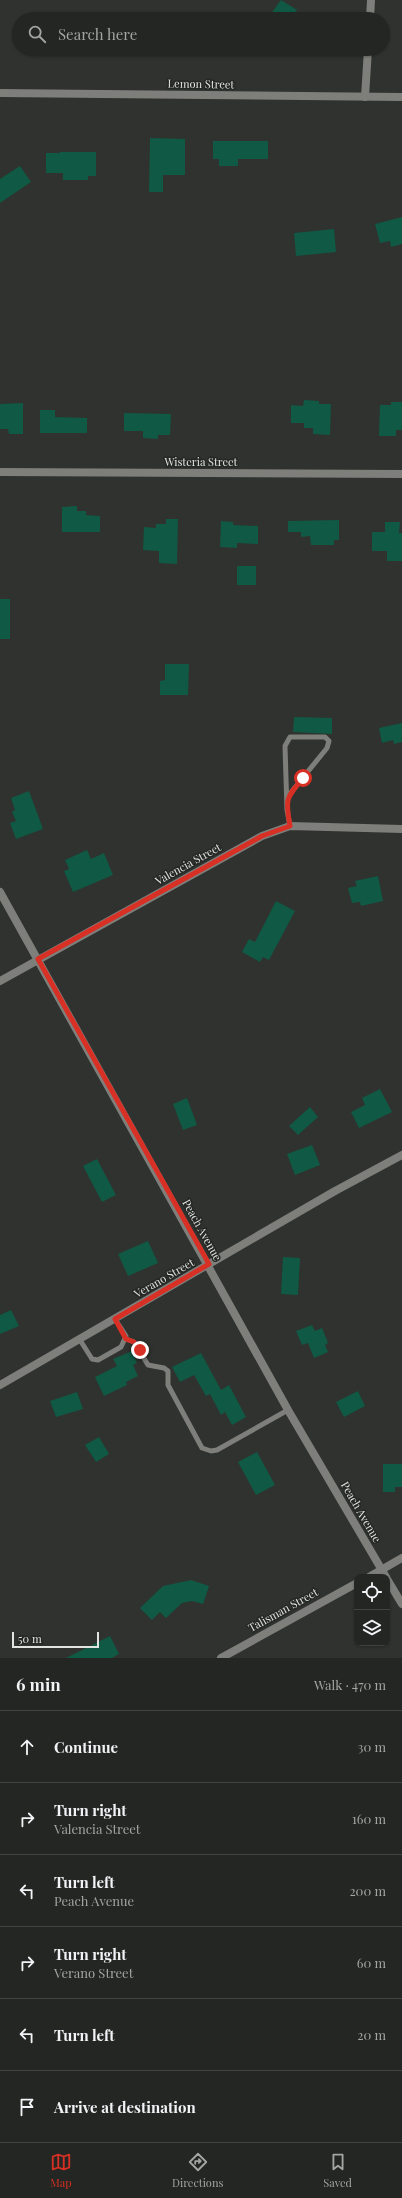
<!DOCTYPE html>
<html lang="en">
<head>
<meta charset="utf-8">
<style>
	:root { --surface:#232622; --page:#2f322f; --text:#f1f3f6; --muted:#a3a5a5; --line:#404340; --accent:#d93025 }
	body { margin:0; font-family:"Playfair Display",serif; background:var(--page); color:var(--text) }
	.controls { position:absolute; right:12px; bottom:12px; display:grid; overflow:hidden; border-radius:8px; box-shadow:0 1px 3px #0004 }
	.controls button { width:36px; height:36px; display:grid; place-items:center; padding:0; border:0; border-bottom:1px solid var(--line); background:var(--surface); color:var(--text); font:20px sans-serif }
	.scale { position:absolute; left:12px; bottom:10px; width:87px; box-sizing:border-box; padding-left:4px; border:2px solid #e2e4e1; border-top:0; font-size:11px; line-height:14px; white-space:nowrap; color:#e2e4e1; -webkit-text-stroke:3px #252824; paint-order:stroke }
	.stop { position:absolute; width:12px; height:12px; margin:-9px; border:3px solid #d93025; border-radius:50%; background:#fff }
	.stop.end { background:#d93025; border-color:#fff; box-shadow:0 1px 4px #0008 }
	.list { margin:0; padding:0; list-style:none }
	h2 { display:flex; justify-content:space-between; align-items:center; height:52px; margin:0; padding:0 16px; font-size:17px }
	h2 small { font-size:13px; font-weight:400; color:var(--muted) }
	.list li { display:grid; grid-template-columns:26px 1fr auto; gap:12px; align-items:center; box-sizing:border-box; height:72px; padding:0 16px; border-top:1px solid var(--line) }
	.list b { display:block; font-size:15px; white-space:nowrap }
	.list p { margin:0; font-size:13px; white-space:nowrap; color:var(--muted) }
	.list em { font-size:13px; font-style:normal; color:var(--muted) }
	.icon { flex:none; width:22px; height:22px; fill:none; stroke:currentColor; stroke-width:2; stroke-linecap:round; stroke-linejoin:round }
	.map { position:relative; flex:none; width:402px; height:1658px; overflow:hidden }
	.search { position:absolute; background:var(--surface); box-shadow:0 1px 3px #0004; left:12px; right:12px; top:12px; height:44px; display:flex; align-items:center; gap:10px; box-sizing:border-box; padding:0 14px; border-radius:22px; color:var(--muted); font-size:15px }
	.sheet { height:484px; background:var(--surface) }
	nav { display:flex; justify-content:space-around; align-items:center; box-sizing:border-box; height:56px; border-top:1px solid var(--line); background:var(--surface); font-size:11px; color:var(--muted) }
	nav a { display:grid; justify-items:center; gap:2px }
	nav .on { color:var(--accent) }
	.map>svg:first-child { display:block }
</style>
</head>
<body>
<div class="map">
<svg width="402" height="1658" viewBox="0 0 402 1658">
	<rect width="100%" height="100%" fill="#2f322e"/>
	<g fill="#105944">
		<path d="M 281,0 L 297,10 L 290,19 L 267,19 Z"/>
		<path d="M 150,138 L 185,139 L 185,175 L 163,175 L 163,192 L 149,192 Z"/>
		<path d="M 213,141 L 268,141 L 268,159 L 238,159 L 238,166 L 219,166 L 219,159 L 213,159 Z"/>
		<path d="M 60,152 L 96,152 L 96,176 L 88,176 L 88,180 L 63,180 L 63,173 L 46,173 L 46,153 L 60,153 Z"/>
		<path d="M 20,166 L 31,182 L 0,203 L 0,179 Z"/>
		<path d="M 402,217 L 402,244 L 391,247 L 390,241 L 380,243 L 375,224 Z"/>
		<path d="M 334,229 L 336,252 L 296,256 L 294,233 Z"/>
		<path d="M 304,400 L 319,401 L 319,404 L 331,404 L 330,435 L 313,434 L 313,428 L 304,428 L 304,423 L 291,423 L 291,405 L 303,406 Z"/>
		<path d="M 391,402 L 402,402 L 402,430 L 396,430 L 396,436 L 379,436 L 380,405 L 391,405 Z"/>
		<path d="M 23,403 L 23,434 L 9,434 L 8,429 L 0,429 L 0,404 Z"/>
		<path d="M 40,410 L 55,410 L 55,417 L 87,418 L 87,433 L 40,433 Z"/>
		<path d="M 124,413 L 171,414 L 170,435 L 158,435 L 158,439 L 143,438 L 143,431 L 124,431 Z"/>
		<path d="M 77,506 L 77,511 L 86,511 L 86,515 L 100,516 L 100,532 L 62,532 L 62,507 Z"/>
		<path d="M 166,519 L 178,519 L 177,564 L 159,563 L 159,551 L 143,550 L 144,527 L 156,528 L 156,524 L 166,524 Z"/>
		<path d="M 339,520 L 339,540 L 334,540 L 334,545 L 311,545 L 310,536 L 301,537 L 301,532 L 288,532 L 288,521 Z"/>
		<path d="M 221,521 L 233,522 L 233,525 L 258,526 L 258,544 L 237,543 L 237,548 L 220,547 Z"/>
		<path d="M 385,522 L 400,522 L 399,533 L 402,533 L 402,561 L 387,561 L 387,551 L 372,551 L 372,532 L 385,532 Z"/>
		<rect x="237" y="566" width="19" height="19"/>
		<rect x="0" y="599" width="10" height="40"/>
		<path d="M 165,664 L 189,664 L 188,695 L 160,695 L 160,681 L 165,680 Z"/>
		<path d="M 294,717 L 332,718 L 332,734 L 293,732 Z"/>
		<path d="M 402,723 L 402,742 L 394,744 L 393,740 L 382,743 L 379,728 Z"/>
		<path d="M 29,791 L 43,829 L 16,839 L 10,823 L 16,821 L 12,812 L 15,810 L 11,798 Z"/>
		<path d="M 87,850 L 91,859 L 104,853 L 113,875 L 73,892 L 64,871 L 69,869 L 65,860 Z"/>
		<path d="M 378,876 L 383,901 L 361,906 L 360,902 L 352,903 L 348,888 L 357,886 L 355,881 Z"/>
		<path d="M 276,901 L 295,911 L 269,960 L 263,957 L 260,962 L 242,952 L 249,939 L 255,942 Z"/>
		<path d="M 380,1089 L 392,1112 L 359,1128 L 351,1112 L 365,1105 L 362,1098 Z"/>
		<path d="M 187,1098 L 197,1125 L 183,1130 L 173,1104 Z"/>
		<path d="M 310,1107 L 318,1117 L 298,1135 L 289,1126 Z"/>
		<path d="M 312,1145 L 320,1165 L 295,1175 L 287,1154 Z"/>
		<path d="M 97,1159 L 116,1195 L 102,1202 L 83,1166 Z"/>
		<path d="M 148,1241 L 158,1263 L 128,1276 L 118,1254 Z"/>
		<path d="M 283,1257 L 300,1258 L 298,1295 L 281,1294 Z"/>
		<path d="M 11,1310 L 19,1326 L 0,1334 L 0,1315 Z"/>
		<path d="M 312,1325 L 315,1331 L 322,1328 L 328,1343 L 325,1345 L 328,1352 L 314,1358 L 308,1343 L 302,1345 L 296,1331 Z"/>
		<path d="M 132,1351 L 137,1363 L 133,1365 L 138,1376 L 126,1382 L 127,1385 L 104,1396 L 95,1377 L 117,1366 L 113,1359 Z"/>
		<path d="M 201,1353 L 221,1390 L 229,1385 L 246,1417 L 232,1425 L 225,1412 L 221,1415 L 210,1394 L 206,1396 L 194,1375 L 180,1382 L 172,1367 Z"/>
		<path d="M 358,1391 L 365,1406 L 344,1417 L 336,1402 Z"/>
		<path d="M 77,1392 L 83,1409 L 56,1417 L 50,1401 Z"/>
		<path d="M 99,1437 L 109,1454 L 96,1462 L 85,1445 Z"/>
		<path d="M 257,1452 L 275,1485 L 256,1495 L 238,1462 Z"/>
		<path d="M 383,1464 L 402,1464 L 402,1487 L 395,1487 L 395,1492 L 383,1492 Z"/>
		<path d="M 191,1580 L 209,1586 L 203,1604 L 192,1601 L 182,1603 L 166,1618 L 160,1612 L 152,1620 L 140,1608 L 163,1586 Z"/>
		<path d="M 110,1636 L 119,1654 L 112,1658 L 66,1658 Z"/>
	</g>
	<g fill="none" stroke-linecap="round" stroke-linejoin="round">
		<g stroke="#7e7e7b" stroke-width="5">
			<path d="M 288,796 L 327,748 L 329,741 L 325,737 L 290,737 L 285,746 L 287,810 L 290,826"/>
			<path d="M 126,1339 L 134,1342 L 148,1365 L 164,1368 L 168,1371 L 168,1385 L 202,1448 L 211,1451 L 217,1450 L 288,1410"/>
			<path d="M 80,1340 L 92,1359 L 98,1360 L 121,1347 L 126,1336 L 115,1319"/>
		</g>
		<g stroke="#7e7e7b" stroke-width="8">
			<path d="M 370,19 L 371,0"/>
			<path d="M 365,97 L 368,49"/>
			<path d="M 0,472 L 402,474"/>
			<path d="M 0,892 L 288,1410 L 386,1577"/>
			<path d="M 0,981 L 262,836 L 290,826 L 402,829"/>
			<path d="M 0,1385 L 335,1191 L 402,1155"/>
			<path d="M 369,1577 L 402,1558"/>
			<path d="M 387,1579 L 402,1604"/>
			<path d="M 221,1658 L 357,1583"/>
		</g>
		<path stroke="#7e7e7b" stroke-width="8" d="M 0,93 L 402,97"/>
	</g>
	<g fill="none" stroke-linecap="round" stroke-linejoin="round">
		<path stroke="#d93025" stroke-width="5" d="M 140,1350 L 134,1342 L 126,1339 L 115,1319 L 209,1264 L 38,959 L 262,836 L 290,826 C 285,799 286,798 303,778"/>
	</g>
	<g text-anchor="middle" stroke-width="3" stroke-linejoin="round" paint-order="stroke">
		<g font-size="11" fill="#e2e4e1" stroke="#252824">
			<text transform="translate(201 84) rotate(1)" y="4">Lemon Street</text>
			<text x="201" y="466">Wisteria Street</text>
			<text transform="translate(188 864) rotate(-29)" y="4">Valencia Street</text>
			<text transform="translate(202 1230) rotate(61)" y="4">Peach Avenue</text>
			<text transform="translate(164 1278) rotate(-30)" y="4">Verano Street</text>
			<text transform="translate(361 1512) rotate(60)" y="4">Peach Avenue</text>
			<text transform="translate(283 1610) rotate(-29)" y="4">Talisman Street</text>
		</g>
	</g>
</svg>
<div class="controls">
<button><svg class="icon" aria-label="locate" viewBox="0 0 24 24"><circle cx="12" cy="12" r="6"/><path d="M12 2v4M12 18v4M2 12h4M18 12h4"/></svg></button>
<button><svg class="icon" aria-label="layers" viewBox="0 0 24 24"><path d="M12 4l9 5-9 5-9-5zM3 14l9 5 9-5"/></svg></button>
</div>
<div class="scale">50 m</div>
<div class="stop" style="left:303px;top:778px"></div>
<div class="stop end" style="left:140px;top:1350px"></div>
<div class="search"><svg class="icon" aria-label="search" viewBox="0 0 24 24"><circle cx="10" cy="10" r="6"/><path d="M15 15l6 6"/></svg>Search here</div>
</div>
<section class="sheet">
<h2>6 min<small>Walk · 470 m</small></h2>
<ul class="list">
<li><svg class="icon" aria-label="ahead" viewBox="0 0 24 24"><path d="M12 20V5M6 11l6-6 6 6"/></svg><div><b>Continue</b></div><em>30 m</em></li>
<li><svg class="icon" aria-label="right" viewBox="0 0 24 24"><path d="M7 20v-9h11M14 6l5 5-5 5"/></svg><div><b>Turn right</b><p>Valencia Street</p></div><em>160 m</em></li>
<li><svg class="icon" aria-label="left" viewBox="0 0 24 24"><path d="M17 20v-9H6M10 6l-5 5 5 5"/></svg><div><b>Turn left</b><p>Peach Avenue</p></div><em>200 m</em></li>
<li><svg class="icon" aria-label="right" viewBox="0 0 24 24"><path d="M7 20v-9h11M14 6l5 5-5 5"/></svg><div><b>Turn right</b><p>Verano Street</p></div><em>60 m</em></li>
<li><svg class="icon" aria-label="left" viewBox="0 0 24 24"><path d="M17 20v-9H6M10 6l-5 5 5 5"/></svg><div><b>Turn left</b></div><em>20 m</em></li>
<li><svg class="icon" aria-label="arrive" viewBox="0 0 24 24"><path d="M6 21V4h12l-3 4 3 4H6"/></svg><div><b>Arrive at destination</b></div></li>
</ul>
</section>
<nav>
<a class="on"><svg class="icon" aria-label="map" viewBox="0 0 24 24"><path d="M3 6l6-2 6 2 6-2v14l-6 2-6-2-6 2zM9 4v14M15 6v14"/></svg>Map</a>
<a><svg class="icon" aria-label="directions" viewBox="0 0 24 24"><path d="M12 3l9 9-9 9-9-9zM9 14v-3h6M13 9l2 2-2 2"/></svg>Directions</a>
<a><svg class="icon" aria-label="saved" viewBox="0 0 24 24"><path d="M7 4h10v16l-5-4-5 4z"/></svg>Saved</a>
</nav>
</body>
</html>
